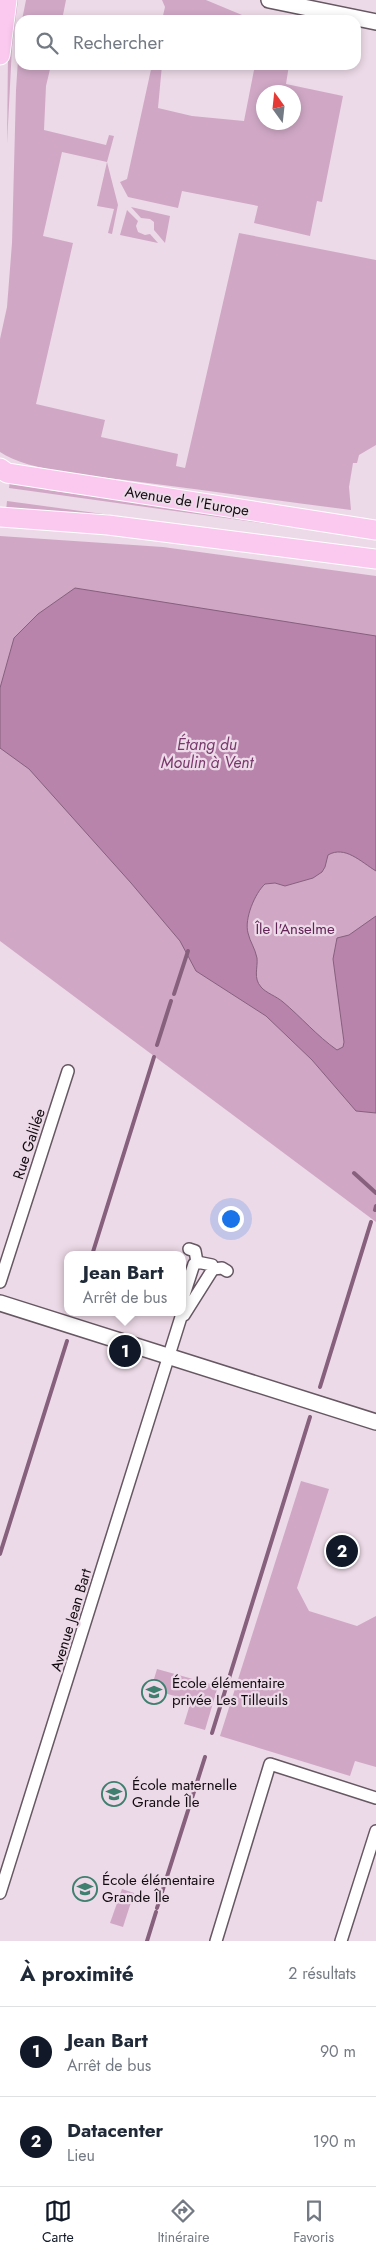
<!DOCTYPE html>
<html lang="fr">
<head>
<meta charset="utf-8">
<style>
	:root { --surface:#fff; --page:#f6f6f7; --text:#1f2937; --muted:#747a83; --line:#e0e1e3; --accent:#111827 }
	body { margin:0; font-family:Jost,sans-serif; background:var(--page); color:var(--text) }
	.compass { position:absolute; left:256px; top:85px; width:45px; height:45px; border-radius:50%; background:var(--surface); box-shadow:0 2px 8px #0003; rotate:345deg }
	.you { position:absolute; left:230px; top:1218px; width:18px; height:18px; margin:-12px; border:4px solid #fff; border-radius:50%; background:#1a73e8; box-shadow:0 0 0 8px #1a73e833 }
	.badge { display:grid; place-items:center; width:32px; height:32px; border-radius:50%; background:var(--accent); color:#fff; font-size:16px; font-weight:700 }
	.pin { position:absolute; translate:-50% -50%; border:2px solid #fff; box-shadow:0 1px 5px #0006 }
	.popup { position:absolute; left:64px; top:1251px; width:122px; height:65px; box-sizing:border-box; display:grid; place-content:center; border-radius:10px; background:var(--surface); filter:drop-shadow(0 1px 4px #0005); font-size:16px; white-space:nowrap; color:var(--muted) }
	.popup b { font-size:19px; color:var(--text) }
	.popup::after { content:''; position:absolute; left:50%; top:100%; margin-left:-10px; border:10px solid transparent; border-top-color:var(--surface) }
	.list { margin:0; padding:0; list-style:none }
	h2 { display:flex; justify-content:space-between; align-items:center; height:65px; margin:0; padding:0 20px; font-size:21px }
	h2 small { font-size:16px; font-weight:400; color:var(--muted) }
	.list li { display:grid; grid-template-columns:32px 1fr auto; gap:15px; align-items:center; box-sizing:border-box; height:90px; padding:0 20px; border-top:1px solid var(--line) }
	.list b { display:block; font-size:19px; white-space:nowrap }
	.list p { margin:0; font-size:16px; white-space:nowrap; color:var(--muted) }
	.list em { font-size:16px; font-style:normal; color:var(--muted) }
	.icon { flex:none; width:28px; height:28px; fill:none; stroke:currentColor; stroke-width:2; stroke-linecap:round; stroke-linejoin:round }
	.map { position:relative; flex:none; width:376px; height:1941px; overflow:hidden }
	.search { position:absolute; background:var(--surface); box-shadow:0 2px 8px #0003; left:15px; right:15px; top:15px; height:55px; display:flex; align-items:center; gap:12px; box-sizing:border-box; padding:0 18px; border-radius:15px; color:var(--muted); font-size:19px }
	.sheet { height:245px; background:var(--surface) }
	nav { display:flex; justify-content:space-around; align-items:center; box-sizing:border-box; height:70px; border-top:1px solid var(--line); background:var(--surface); font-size:14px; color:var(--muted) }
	nav a { display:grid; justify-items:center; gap:2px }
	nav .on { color:var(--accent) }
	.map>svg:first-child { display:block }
</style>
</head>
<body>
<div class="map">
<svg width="376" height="1941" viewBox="0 0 376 1941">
	<rect width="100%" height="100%" fill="#eddae8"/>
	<g fill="#d0a8c6" fill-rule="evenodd">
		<path d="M 16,0 L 18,0 L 12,47 L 7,144 L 8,52 Z"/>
		<path d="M 26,0 L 66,0 L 62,20 L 22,20 Z"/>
		<path d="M 162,0 L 206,0 L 254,20 L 202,20 L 175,15 L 173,20 L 162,20 L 165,7 Z"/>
		<path d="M 20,29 L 20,65 L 51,65 L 46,86 L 44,130 L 106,145 L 109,135 L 114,136 L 107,162 L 118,205 L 112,234 L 108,233 L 114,209 L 97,206 L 107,162 L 62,152 L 43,236 L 73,243 L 36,404 L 105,420 L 101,437 L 178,454 L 176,466 L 185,468 L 239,233 L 376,260 L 376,445 L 359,455 L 357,463 L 353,463 L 349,487 L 351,510 C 281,501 210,491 140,482 C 104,477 28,472 0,452 L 0,339 L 7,307 L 12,243 L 16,90 Z"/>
		<path d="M 152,65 L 162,65 L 158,108 L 192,116 L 244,121 L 255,65 L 289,65 L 286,84 L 343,96 L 322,202 L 317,201 L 310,236 L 254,223 L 258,206 L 182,191 L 178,208 L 128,197 L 120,182 L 127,179 ZM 264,92 L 294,92 L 294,122 L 264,122 Z"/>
		<path d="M 131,207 L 170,216 L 165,243 L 154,230 L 154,222 L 150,219 L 141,218 Z"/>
		<path d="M 127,210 L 138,221 L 136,226 L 138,232 L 145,235 L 150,234 L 158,243 L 120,235 Z"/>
		<path d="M 10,480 L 48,490 L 376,536 L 376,539 L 9,488 Z"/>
		<path d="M 7,501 L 376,551 L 6,511 Z"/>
		<path d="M 0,536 L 163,547 L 376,576 L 376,1222 L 0,941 Z"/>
		<path d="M 301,1481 L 329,1489 L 297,1588 L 309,1611 L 357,1626 L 376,1616 L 376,1767 L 355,1761 L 350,1776 L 220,1736 Z"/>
		<path d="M 157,1669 L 218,1686 L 205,1730 L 184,1724 L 191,1701 L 151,1689 Z"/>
		<path d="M 122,1889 L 134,1893 L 123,1927 L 110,1923 Z"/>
	</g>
	<path fill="#b884ac" stroke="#86607d" d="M 75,588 L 376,636 L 376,871 C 361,862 345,845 328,855 L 325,867 L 322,872 L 313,878 L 285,886 L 275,883 L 265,884 C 255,893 244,919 248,933 C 250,942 255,948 257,958 C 258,968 253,978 261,987 C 266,993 276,996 283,1002 C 301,1017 317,1036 337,1050 L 343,1047 L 344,1042 L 333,959 L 337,938 L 349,935 L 376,916 L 376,1113 L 356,1111 L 312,1060 L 266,1016 L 196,971 L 180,941 L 131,883 L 29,769 L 0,748 L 0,688 L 14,638 L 38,614 Z"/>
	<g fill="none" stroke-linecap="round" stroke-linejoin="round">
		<g stroke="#86607d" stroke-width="4">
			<path d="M 174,994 L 188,951"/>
			<path d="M 157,1045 L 171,1001"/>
			<path d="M 354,1173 L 376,1193"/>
			<path d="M 375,1210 L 376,1206"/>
			<path d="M 92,1255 L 154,1057"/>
			<path d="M 320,1387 L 371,1222"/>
			<path d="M 0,1554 L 67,1341"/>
			<path d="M 212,1733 L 310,1417"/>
			<path d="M 157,1908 L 205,1757"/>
			<path d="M 147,1941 L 156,1912"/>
		</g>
		<defs>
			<g id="minor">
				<path d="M 189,1249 L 195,1251 L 197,1262"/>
				<path d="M 213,1269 L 222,1268 L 227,1271"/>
				<path d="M 0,1282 L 68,1071"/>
				<path d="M 0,1893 L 181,1317 L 184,1315 L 213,1269 L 212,1265 L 197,1262 L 194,1264 L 182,1301"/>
				<path d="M 216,1941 L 270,1764 L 376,1798"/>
				<path d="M 341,1941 L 376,1831"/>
			</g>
			<g id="tertiary">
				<path d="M 269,0 L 376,22"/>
				<path d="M 0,1303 L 376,1422"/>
			</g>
			<g id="primary">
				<path d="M 0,55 L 7,0"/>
				<path d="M 0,468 L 7,473 L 376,530"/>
				<path d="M 0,517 L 108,525 L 376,559"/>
			</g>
		</defs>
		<use href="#minor" stroke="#665762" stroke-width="14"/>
		<use href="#tertiary" stroke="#665762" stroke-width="18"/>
		<use href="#primary" stroke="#fff" stroke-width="21"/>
		<use href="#minor" stroke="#fff" stroke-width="11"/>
		<use href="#tertiary" stroke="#fff" stroke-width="15"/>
		<use href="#primary" stroke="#fbc8f0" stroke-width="19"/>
	</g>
	<defs>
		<symbol id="school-ring" viewBox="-11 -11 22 22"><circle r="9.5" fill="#eddae8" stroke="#3e7f70" stroke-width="1.5"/><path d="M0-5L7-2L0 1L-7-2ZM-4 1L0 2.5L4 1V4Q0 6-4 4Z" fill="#3e7f70"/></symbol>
	</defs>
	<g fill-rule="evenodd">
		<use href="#school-ring" x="140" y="1678" width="28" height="28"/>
		<use href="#school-ring" x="100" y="1780" width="28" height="28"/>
		<use href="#school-ring" x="71" y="1875" width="28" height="28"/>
	</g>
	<g text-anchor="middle" stroke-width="4.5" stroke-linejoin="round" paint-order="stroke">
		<g font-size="15" fill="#120c10" stroke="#eddae8">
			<text transform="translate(187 501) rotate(9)" y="5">Avenue de l'Europe</text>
			<text transform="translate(29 1144) rotate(-72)" y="5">Rue Galilée</text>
			<text transform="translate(71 1620) rotate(-73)" y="5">Avenue Jean Bart</text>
		</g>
		<g font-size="15" fill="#622357" stroke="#eddae8">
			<text x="295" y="934">Île l'Anselme</text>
		</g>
		<g font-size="15" fill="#120c10" stroke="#eddae8" text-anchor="start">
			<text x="172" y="1688">École élémentaire<tspan x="172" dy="17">privée Les Tilleuils</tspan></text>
			<text x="132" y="1790">École maternelle<tspan x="132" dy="17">Grande Île</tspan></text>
			<text x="102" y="1885">École élémentaire<tspan x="102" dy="17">Grande Île</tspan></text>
		</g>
		<g font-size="16" font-style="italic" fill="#78386c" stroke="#eddae8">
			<text x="207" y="750">Étang du<tspan x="207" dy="18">Moulin à Vent</tspan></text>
		</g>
	</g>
</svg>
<svg class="compass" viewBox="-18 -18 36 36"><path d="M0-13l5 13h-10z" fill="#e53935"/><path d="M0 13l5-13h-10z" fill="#747a83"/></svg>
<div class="you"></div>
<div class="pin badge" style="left:125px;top:1351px">1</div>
<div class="popup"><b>Jean Bart</b>Arrêt de bus</div>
<div class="pin badge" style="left:342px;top:1551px">2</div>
<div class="search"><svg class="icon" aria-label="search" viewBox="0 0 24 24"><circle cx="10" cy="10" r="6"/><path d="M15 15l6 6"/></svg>Rechercher</div>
</div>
<section class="sheet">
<h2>À proximité<small>2 résultats</small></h2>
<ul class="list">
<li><span class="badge">1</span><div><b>Jean Bart</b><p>Arrêt de bus</p></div><em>90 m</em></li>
<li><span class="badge">2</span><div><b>Datacenter</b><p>Lieu</p></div><em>190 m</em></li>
</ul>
</section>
<nav>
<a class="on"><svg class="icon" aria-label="map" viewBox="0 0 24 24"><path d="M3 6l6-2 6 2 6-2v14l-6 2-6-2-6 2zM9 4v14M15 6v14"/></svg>Carte</a>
<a><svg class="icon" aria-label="directions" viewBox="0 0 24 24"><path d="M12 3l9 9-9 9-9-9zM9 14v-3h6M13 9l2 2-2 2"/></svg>Itinéraire</a>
<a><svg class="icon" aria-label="saved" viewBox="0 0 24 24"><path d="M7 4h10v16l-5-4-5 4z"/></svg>Favoris</a>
</nav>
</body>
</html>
